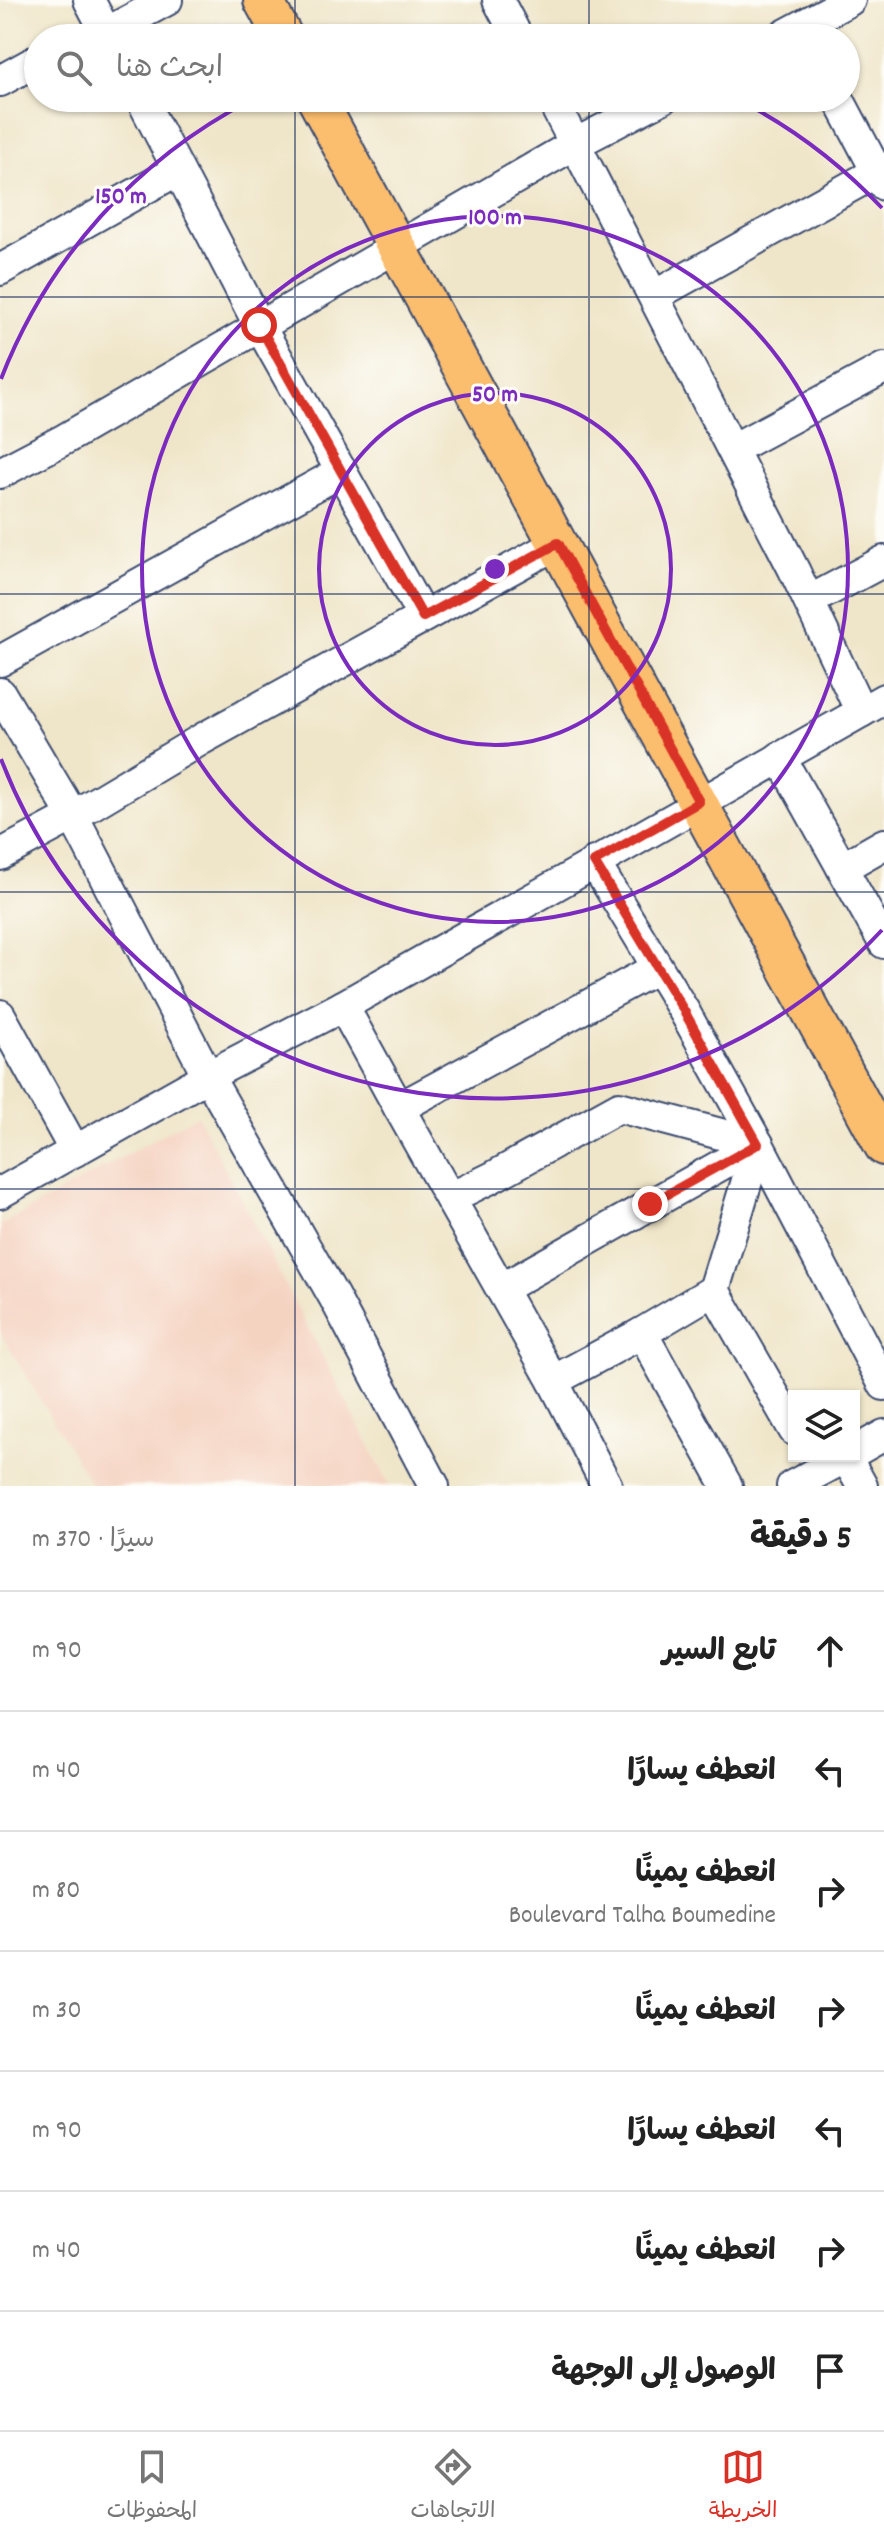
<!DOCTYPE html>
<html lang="ar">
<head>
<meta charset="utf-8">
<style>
	:root { --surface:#fff; --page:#f6f6f6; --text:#222; --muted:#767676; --line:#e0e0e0; --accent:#d93025 }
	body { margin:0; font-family:Dekko,"Playpen Sans Arabic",sans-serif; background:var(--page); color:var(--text); direction:rtl }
	.controls { position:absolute; right:24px; bottom:24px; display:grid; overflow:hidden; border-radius:0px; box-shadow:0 2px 6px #0004 }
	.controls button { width:72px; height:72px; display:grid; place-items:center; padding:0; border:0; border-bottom:2px solid var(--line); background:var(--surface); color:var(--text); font:40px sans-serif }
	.stop { position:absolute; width:24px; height:24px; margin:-18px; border:6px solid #d93025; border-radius:50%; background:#fff }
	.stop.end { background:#d93025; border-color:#fff; box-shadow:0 2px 8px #0008 }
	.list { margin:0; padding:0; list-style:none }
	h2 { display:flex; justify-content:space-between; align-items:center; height:104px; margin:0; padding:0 32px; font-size:34px }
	h2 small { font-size:26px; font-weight:400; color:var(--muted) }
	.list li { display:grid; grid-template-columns:52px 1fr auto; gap:24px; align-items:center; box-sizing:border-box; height:120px; padding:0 32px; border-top:2px solid var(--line) }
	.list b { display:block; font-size:30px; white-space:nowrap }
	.list p { margin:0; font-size:26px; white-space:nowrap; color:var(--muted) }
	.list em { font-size:26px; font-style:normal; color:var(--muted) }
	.icon { flex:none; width:44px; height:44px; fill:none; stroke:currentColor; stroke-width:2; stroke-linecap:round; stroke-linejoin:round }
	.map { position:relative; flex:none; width:884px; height:1486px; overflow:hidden; direction:ltr }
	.search { position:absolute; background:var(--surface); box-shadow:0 2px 6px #0004; left:24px; right:24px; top:24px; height:88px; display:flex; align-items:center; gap:20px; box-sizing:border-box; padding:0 28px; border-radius:44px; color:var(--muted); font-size:30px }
	.sheet { height:944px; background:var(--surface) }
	nav { display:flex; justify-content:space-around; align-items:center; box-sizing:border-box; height:112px; border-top:2px solid var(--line); background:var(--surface); font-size:22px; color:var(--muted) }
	nav a { display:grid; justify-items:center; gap:4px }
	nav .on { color:var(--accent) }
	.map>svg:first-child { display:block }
</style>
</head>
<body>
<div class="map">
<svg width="884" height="1486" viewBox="0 0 884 1486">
	<rect width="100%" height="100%" fill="#fdfcf7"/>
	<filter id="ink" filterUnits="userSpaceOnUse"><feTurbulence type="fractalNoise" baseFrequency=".0125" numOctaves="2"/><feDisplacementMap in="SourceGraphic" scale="16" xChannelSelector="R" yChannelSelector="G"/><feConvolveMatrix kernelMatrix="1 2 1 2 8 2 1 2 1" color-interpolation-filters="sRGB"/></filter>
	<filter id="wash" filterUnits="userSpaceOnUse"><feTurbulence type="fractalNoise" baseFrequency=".006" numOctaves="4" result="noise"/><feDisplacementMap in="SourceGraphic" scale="32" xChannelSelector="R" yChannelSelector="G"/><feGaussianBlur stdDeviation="1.8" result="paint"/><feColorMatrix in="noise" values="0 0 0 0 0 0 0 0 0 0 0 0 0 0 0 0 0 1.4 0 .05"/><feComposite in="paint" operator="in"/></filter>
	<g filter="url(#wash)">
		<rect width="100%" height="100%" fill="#efe5c8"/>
		<path fill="#f5d3c1" d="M 197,1115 L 390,1486 L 92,1486 L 0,1332 L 0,1226 Z"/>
	</g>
	<g filter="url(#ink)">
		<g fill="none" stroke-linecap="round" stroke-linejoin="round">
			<defs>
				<g id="minor">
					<path d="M 89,0 L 109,38"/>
					<path d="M 498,0 L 518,38"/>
					<path d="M 106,33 L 167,0"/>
					<path d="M 779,38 L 850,0"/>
					<path d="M 0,81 L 38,60"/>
					<path d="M 141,98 L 259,325 L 423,617"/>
					<path d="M 551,98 L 575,144 L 663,98"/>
					<path d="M 838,98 L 884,185"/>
					<path d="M 0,270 L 178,170"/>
					<path d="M 654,296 L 884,168"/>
					<path d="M 733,449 L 884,368"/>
					<path d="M 0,473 L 65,439 L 575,144 L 794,570 L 861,712"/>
					<path d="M 809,601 L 884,561"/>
					<path d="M 0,661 L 342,471"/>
					<path d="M 0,693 L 73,816 L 202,739 L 558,543"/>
					<path d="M 780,757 L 884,943"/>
					<path d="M 0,855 L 73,816 L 208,1076 L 334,1297 L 434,1486"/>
					<path d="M 842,868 L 884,844"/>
					<path d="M 343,1006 L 399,1108"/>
					<path d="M 0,1015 L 75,1151"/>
					<path d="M 758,1144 L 884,1385"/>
					<path d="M 0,1193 L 208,1076 L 343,1006 L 884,699"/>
					<path d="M 450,1198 L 491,1178 L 619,1107 L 758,1144 L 684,1011 L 594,862"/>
					<path d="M 501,1289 L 758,1144 L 714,1290 L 794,1430"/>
					<path d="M 714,1290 L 642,1333 L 727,1486"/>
					<path d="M 553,1381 L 642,1333"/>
					<path d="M 854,1452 L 884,1435"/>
					<path d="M 846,1457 L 862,1486"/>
					<path d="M 607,1486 L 553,1381 L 399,1108 L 657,968"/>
					<path d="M 792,1486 L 848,1456"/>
				</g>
				<g id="major">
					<path d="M 263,0 L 284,38"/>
					<path d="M 316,98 L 884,1146"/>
				</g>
			</defs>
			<use href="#minor" stroke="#3b4a6e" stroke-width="34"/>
			<use href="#major" stroke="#3b4a6e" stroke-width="42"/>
			<use href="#minor" stroke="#fff" stroke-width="30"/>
			<use href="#major" stroke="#fbbd6e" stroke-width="38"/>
		</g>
	</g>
	<g fill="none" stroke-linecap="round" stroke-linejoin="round" filter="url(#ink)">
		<path stroke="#d93025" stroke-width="10" d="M 259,325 L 423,617 L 558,543 L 699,802 L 594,862 L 684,1011 L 758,1144 L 650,1204"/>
	</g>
	<path fill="none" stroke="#1b2f5e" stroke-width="2" stroke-opacity="0.55" d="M 295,0 L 295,38M 589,0 L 589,38M 295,98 L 295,1486M 589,98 L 589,1486M 0,297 L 884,297M 0,594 L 884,594M 0,892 L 884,892M 0,1189 L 884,1189"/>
	<g fill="none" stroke="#7b2cbf" stroke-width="4">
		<circle cx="495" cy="569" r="176"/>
		<circle cx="495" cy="569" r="353"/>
		<path d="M882 930A529 529 0 0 1 1 759M1 379A529 529 0 0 1 251 100M739 100A529 529 0 0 1 882 208"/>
	</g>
	<circle cx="495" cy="569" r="12" fill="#7b2cbf" stroke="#fdfcf7" stroke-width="4"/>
	<g font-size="24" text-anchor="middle" font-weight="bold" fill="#7b2cbf" stroke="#fdfcf7" stroke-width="6" stroke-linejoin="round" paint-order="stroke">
		<text x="121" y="203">150 m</text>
		<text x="495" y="224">100 m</text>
		<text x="495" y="401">50 m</text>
	</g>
</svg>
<div class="controls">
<button><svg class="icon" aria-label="layers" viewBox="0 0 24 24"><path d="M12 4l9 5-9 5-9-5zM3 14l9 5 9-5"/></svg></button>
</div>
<div class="stop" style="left:259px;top:325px"></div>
<div class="stop end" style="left:650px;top:1204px"></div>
<div class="search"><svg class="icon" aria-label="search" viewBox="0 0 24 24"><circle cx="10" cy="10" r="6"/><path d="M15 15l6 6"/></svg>ابحث هنا</div>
</div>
<section class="sheet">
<h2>5 دقيقة<small>سيرًا · 370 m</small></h2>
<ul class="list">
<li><svg class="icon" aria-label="ahead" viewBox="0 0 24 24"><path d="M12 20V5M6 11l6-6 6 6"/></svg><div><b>تابع السير</b></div><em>90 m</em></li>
<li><svg class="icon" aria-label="left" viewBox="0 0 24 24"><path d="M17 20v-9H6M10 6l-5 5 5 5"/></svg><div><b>انعطف يسارًا</b></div><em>40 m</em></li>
<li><svg class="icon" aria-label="right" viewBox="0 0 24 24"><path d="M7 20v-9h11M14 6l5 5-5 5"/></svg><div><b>انعطف يمينًا</b><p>Boulevard Talha Boumedine</p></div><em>80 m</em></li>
<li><svg class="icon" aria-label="right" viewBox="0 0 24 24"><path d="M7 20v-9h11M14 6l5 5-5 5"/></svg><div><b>انعطف يمينًا</b></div><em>30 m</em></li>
<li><svg class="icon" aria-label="left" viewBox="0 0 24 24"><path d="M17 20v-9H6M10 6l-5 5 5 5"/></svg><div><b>انعطف يسارًا</b></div><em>90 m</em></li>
<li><svg class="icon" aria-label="right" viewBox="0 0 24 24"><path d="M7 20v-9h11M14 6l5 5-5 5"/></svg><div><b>انعطف يمينًا</b></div><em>40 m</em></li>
<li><svg class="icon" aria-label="arrive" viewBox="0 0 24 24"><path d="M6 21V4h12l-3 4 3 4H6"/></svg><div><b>الوصول إلى الوجهة</b></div></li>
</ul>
</section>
<nav>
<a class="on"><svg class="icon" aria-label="map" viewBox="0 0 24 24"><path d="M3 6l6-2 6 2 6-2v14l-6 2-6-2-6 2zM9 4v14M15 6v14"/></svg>الخريطة</a>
<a><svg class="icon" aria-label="directions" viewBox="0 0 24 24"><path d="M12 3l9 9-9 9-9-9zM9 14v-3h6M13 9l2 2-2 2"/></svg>الاتجاهات</a>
<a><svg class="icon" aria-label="saved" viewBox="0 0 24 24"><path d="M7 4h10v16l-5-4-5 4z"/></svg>المحفوظات</a>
</nav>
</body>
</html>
